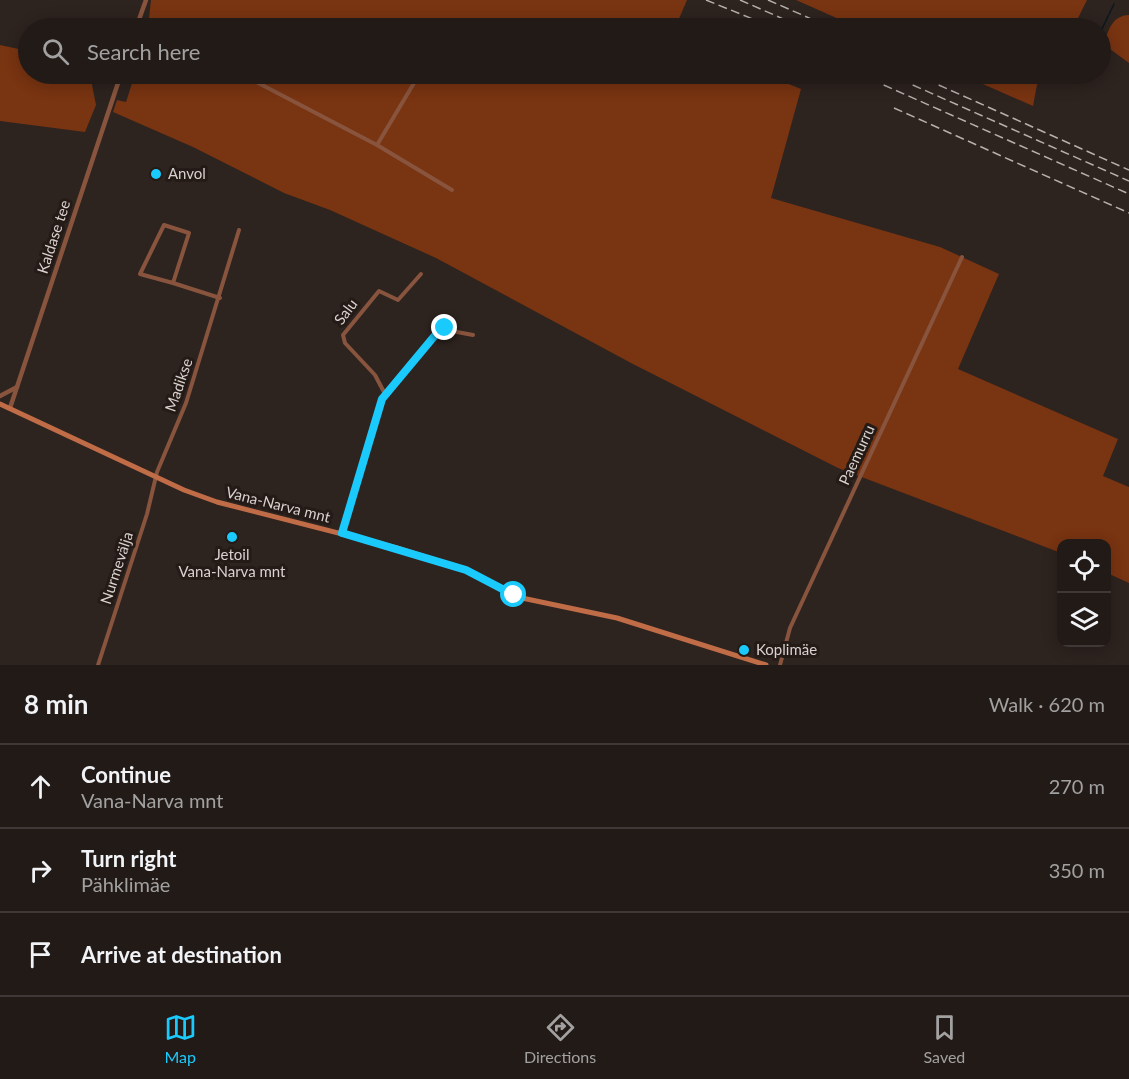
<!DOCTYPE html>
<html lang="en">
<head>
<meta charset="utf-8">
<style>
	:root { --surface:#221a17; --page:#2e2724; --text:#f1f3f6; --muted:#a2a1a1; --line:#3f3836; --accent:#1acafc }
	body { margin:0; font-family:Lato,sans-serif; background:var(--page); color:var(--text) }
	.controls { position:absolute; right:18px; bottom:18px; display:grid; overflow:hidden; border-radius:12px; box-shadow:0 3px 15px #0003 }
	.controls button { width:54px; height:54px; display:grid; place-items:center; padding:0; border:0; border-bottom:2px solid var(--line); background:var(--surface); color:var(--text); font:30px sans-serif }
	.stop { position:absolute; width:18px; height:18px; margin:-14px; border:4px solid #1acafc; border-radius:50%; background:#fff }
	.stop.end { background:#1acafc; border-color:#fff; box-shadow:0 2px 6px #0008 }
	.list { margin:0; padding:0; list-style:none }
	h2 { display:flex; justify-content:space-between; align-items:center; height:78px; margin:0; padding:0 24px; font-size:26px }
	h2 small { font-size:20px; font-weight:400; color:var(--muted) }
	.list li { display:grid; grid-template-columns:39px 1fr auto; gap:18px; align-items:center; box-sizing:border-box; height:84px; padding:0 24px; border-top:2px solid var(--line) }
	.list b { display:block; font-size:22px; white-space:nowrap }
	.list p { margin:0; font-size:20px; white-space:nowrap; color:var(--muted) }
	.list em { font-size:20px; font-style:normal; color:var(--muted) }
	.icon { flex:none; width:33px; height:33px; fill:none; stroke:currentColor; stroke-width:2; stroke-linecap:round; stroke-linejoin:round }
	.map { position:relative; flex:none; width:1129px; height:665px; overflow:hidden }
	.search { position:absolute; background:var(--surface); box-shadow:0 3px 15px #0003; left:18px; right:18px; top:18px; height:66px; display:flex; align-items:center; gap:15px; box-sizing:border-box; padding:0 21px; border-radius:33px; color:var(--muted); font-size:22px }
	.sheet { height:330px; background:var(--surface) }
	nav { display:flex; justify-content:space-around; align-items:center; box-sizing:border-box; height:84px; border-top:2px solid var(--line); background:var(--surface); font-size:16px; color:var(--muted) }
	nav a { display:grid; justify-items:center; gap:3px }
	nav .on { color:var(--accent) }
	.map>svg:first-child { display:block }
</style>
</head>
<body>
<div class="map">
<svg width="1129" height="665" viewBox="0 0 1129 665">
	<rect width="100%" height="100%" fill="#2d231f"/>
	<g fill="#793411">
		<path d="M 151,0 L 687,0 L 675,28 L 148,28 Z"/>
		<path d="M 796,0 L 1087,0 L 1073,28 L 859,28 Z"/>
		<path d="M 1129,15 L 1129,63 L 1106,46 L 1104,42 C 1110,28 1112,16 1129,15 Z"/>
		<path d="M 0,45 L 28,51 L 28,74 L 78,74 L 91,80 L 96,105 L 85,132 L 0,121 Z"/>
		<path d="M 135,74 L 763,74 L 801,89 L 771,198 L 940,247 L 999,274 L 958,369 L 1118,439 L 1103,476 L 1129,487 L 1129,583 L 1107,573 L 1106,544 L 1062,544 L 1061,553 L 838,468 L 631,363 L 436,258 L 330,210 L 284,193 L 193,147 L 113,112 L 117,100 L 126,102 Z"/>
		<path d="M 960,74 L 1039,74 L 1033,106 Z"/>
	</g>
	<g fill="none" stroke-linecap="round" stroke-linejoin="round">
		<path stroke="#0a191f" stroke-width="1.5" d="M 1100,33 L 1114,4"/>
		<g stroke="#88543d" stroke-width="4">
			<path d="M 138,22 L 151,28"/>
			<path d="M 241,74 L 377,145 L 452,190"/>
			<path d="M 377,145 L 417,78"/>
			<path d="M 173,283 L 140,274 L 164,225 L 189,233 L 173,283 L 220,298"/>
			<path d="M 385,394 L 375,375 L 345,343 L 343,335 L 379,291 L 398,300 L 421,274"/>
			<path d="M 342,533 L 382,399 L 441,329 L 473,335"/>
			<path d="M 98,665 L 147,514 L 157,472 L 186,403 L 239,230"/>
			<path d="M 780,665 L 790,628 L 962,257"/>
		</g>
		<g stroke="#88543d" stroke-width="4.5">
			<path d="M 136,28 L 146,0"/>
			<path d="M 0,396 L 17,387"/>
			<path d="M 10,408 L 121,74"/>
		</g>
		<path stroke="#c06c47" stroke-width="5" d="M 0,404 L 184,490 L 217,502 L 397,548 L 466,570 L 522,598 L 617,618 L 766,665"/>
		<g stroke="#b7b0ac" stroke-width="1.5" stroke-dasharray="9 4.5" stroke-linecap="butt">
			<path d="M 706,0 L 775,28"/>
			<path d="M 740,0 L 804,28"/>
			<path d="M 768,0 L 832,28"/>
			<path d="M 859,74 L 1129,194"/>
			<path d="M 888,74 L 1129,181"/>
			<path d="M 914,74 L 1129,170"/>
			<path d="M 894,108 L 1129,213"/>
		</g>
	</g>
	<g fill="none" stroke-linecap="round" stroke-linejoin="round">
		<path stroke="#1acafc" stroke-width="8" d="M 445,328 L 437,333 L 382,399 L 342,533 L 466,570 L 514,595"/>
	</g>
	<g fill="#1acafc" stroke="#241a16" stroke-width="2">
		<circle cx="156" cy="174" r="6"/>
		<circle cx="232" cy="537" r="6"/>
		<circle cx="744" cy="650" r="6"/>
	</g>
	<g text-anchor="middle" stroke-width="6" stroke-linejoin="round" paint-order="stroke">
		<g font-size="15" fill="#d9d2cf" stroke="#241a16" text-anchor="start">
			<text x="168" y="179">Anvol</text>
			<text x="232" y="560" text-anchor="middle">Jetoil<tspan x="232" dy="17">Vana-Narva mnt</tspan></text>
			<text x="756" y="655">Koplimäe</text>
		</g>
		<g font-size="15" fill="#d9d2cf" stroke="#241a16">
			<text transform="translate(54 237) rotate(-72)" y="5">Kaldase tee</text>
			<text transform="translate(346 312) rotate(-53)" y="5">Salu</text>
			<text transform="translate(179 385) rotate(-71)" y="5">Madikse</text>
			<text transform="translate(857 455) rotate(-65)" y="5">Paemurru</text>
			<text transform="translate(278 505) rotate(14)" y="5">Vana-Narva mnt</text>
			<text transform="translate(117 568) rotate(-72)" y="5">Nurmevälja</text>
		</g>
	</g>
</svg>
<div class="controls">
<button><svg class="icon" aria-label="locate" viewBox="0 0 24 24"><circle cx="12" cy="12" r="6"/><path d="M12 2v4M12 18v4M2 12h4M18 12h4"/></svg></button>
<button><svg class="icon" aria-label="layers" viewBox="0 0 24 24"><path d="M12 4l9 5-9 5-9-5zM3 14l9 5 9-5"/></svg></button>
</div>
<div class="stop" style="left:514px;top:595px"></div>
<div class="stop end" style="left:445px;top:328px"></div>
<div class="search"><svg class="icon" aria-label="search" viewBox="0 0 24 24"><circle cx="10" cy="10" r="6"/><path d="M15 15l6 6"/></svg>Search here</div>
</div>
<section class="sheet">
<h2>8 min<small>Walk · 620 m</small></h2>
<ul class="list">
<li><svg class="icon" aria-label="ahead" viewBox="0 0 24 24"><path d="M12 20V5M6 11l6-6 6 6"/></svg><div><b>Continue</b><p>Vana-Narva mnt</p></div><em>270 m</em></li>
<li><svg class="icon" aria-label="right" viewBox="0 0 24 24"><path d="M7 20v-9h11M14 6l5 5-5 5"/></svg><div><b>Turn right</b><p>Pähklimäe</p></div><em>350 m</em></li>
<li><svg class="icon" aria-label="arrive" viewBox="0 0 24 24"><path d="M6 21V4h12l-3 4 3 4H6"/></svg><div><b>Arrive at destination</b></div></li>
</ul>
</section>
<nav>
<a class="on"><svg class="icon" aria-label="map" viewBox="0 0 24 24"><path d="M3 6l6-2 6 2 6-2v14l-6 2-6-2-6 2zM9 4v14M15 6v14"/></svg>Map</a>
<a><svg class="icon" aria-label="directions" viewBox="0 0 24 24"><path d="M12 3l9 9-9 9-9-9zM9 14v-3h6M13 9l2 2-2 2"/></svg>Directions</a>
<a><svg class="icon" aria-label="saved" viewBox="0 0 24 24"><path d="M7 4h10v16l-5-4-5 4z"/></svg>Saved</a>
</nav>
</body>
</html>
